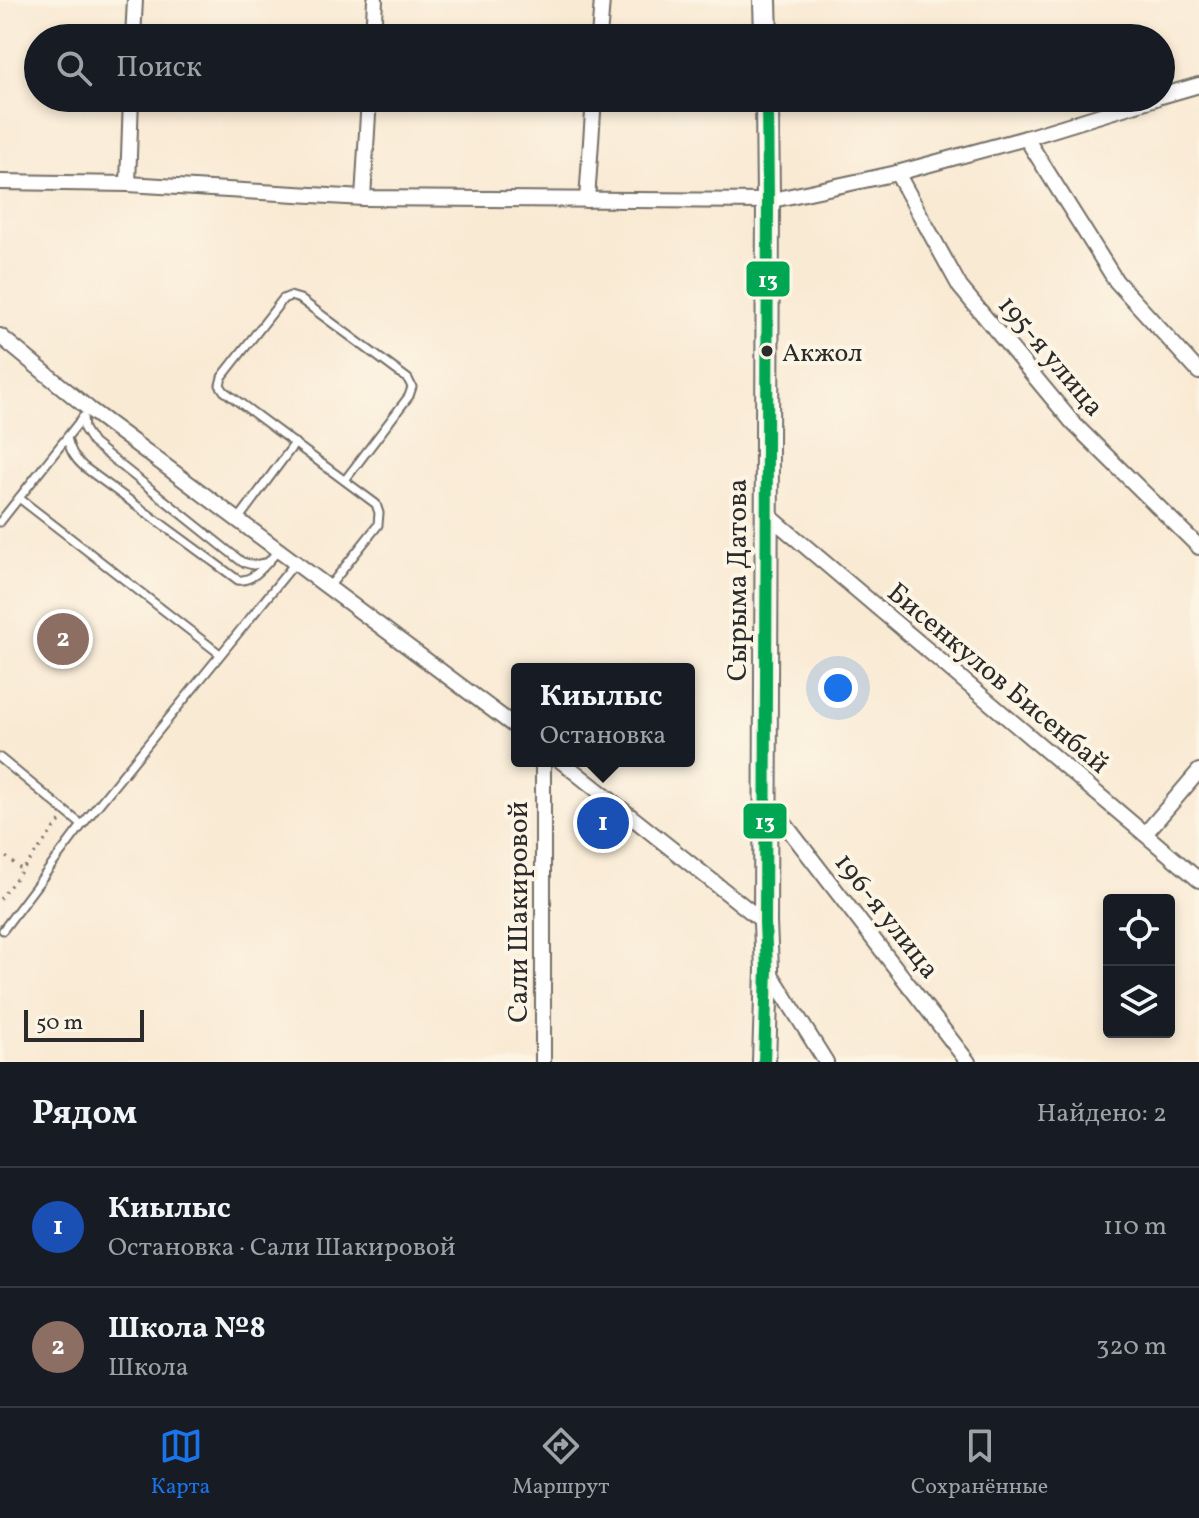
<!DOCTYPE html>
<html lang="ru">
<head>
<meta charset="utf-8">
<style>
	:root { --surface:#171b24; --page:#20242c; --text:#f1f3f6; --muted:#9ea1a6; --line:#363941; --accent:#1a73e8 }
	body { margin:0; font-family:Vollkorn,serif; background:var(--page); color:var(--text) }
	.controls { position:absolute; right:24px; bottom:24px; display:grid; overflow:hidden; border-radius:8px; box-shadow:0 4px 12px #0003 }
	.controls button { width:72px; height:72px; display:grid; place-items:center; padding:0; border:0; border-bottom:2px solid var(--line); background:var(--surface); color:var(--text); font:40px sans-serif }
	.scale { position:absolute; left:24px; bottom:20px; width:120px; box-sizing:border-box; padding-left:8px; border:4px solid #2b2b2b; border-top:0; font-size:22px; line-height:28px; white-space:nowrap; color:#2b2b2b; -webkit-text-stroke:6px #fcf5e5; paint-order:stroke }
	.you { position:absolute; left:838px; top:688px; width:28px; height:28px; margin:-20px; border:6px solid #fff; border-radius:50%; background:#1a73e8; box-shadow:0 0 0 12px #1a73e833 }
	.badge { display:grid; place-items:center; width:52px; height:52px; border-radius:50%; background:var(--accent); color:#fff; font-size:26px; font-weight:700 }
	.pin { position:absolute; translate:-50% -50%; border:4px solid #fff; box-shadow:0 2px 8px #0006 }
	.popup { position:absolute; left:511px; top:663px; width:184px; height:104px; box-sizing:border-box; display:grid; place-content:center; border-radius:8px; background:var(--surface); filter:drop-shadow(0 2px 6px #0005); font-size:26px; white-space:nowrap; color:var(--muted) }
	.popup b { font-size:30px; color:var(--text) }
	.popup::after { content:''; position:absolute; left:50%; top:100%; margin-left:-16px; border:16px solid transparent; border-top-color:var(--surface) }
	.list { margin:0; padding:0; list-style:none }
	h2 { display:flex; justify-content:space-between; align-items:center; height:104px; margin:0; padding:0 32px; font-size:34px }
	h2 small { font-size:26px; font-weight:400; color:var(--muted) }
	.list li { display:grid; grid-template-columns:52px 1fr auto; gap:24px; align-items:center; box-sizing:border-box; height:120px; padding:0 32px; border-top:2px solid var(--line) }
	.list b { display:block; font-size:30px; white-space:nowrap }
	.list p { margin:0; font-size:26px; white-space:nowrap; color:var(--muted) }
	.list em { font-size:26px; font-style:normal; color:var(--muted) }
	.icon { flex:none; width:44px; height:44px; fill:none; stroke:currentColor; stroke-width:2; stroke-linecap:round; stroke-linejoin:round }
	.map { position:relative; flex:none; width:1199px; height:1062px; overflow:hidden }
	.search { position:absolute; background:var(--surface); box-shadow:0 4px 12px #0003; left:24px; right:24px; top:24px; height:88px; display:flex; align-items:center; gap:20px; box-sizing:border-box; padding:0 28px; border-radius:44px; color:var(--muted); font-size:30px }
	.sheet { height:344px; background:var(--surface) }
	nav { display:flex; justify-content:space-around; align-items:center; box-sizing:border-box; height:112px; border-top:2px solid var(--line); background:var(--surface); font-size:22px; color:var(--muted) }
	nav a { display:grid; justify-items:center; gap:4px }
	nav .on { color:var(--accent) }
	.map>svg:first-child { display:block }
</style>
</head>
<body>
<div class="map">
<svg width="1199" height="1062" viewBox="0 0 1199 1062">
	<rect width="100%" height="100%" fill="#fcf5e5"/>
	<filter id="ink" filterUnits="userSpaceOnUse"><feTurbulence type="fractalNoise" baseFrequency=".0125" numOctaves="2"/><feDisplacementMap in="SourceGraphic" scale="16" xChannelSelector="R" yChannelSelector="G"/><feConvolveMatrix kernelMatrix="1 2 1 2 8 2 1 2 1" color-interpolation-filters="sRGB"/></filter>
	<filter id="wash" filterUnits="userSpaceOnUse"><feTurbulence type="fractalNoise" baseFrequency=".006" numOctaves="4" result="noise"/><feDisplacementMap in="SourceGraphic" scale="32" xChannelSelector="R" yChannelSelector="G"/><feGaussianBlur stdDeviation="1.8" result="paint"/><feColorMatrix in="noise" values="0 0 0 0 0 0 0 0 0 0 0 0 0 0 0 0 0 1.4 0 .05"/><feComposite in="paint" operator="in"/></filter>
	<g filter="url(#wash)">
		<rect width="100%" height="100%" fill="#f9ead4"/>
	</g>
	<g filter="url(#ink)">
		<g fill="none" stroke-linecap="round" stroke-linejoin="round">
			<defs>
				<g id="lane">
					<path d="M 83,417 L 84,429 L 93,443 L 242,562 L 253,565 L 265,563"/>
					<path d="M 67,438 C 70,450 74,458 84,467 L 238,580 C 255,582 267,562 278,551"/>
					<path d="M 19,498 L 220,654"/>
					<path d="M 237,521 L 295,443"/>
					<path d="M 0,522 L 83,417"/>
					<path d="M 328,588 L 378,525 L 379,513 L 376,504 L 224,391 L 220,385 L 222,377 L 283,299 L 290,296 L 300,299 L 408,379 L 412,387 L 409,396 L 345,480"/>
					<path d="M 0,758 L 82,825 L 295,563"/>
					<path d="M 3,930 L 82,825"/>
				</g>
				<g id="street">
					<path d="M 133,38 L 135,0"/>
					<path d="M 373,38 L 375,0"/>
					<path d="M 599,38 L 602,0"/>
					<path d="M 1161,96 L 1199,85"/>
					<path d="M 1026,138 L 1116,281 L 1199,372"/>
					<path d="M 897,173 L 960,287 L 1073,423 L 1199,547"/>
					<path d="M 0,182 L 128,184 L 363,198 L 768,201 L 897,173 L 1026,138 L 1156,98"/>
					<path d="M 128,184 L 131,98"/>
					<path d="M 363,198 L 369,98"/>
					<path d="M 587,200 L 594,98"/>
					<path d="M 0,336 L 89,409 L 517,728"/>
					<path d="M 766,513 L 1199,880"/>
					<path d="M 543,761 L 543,1062"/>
					<path d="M 561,761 L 765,923"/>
					<path d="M 767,801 L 968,1062"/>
					<path d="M 1145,834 L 1199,771"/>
					<path d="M 769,971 L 826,1062"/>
				</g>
				<g id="secondary">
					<path d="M 765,0 L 766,38"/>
					<path d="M 764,1062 L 767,969 L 765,923 L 768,201 L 767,98"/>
				</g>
			</defs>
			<use href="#lane" stroke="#736e66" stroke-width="11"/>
			<use href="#street" stroke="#736e66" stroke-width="18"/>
			<use href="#secondary" stroke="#736e66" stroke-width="26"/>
			<g stroke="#736e66" stroke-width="3" stroke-dasharray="2 6" stroke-linecap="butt">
				<path d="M 0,852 L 22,870"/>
				<path d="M 0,899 L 61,820"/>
			</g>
			<use href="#lane" stroke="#fff" stroke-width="7"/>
			<use href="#street" stroke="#fff" stroke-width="14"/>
			<use href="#secondary" stroke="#fff" stroke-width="22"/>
			<defs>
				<path id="bus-1" d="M 764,1062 L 767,969 L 765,923 L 768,201 L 767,98"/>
			</defs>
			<use href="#bus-1" stroke="#fcf5e5" stroke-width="18"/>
			<use href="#bus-1" stroke="#00a651" stroke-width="12"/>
		</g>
	</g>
	<circle fill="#2b2b2b" stroke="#fcf5e5" stroke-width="3" cx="767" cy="351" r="7"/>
	<g text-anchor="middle" stroke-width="8" stroke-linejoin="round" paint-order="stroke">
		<g font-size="26" fill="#2b2b2b" stroke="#fcf5e5" text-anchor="start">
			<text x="782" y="361">Акжол</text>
		</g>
		<g font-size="28" fill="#2b2b2b" stroke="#fcf5e5">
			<text transform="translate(1052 355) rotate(50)" y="10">195-я улица</text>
			<text transform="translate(736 580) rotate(-90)" y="10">Сырыма Датова</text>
			<text transform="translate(999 677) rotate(40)" y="10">Бисенкулов Бисенбай</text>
			<text transform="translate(517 912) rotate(-90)" y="10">Сали Шакировой</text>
			<text transform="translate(888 915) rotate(52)" y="10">196-я улица</text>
		</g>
	</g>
	<g stroke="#fcf5e5" stroke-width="3">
		<rect x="745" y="260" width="46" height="38" rx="8" fill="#00a651"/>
		<rect x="742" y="802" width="46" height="38" rx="8" fill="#00a651"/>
	</g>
	<g font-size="22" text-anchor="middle" font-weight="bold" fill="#fff">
		<text x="768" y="287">13</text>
		<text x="765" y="829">13</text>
	</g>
</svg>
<div class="controls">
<button><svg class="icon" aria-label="locate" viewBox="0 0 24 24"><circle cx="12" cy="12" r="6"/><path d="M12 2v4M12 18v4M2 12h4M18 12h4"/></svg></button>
<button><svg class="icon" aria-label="layers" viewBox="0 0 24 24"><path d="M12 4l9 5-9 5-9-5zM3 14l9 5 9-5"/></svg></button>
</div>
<div class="scale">50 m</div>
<div class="you"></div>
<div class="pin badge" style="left:603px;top:823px;background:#1a4fb4">1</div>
<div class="popup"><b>Киылыс</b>Остановка</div>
<div class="pin badge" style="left:63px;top:639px;background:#8d6e63">2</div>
<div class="search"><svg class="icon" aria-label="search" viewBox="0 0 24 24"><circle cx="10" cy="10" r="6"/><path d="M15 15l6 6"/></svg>Поиск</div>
</div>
<section class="sheet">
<h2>Рядом<small>Найдено: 2</small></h2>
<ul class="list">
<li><span class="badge" style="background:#1a4fb4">1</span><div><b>Киылыс</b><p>Остановка · Сали Шакировой</p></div><em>110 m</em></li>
<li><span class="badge" style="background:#8d6e63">2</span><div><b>Школа №8</b><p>Школа</p></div><em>320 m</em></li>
</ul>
</section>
<nav>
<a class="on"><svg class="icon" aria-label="map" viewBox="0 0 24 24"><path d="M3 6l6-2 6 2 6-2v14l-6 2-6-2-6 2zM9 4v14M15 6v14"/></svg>Карта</a>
<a><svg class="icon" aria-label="directions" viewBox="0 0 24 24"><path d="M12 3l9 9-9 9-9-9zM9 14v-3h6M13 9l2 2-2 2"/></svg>Маршрут</a>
<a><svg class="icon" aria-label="saved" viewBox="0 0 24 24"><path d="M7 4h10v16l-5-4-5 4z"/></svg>Сохранённые</a>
</nav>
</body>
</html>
